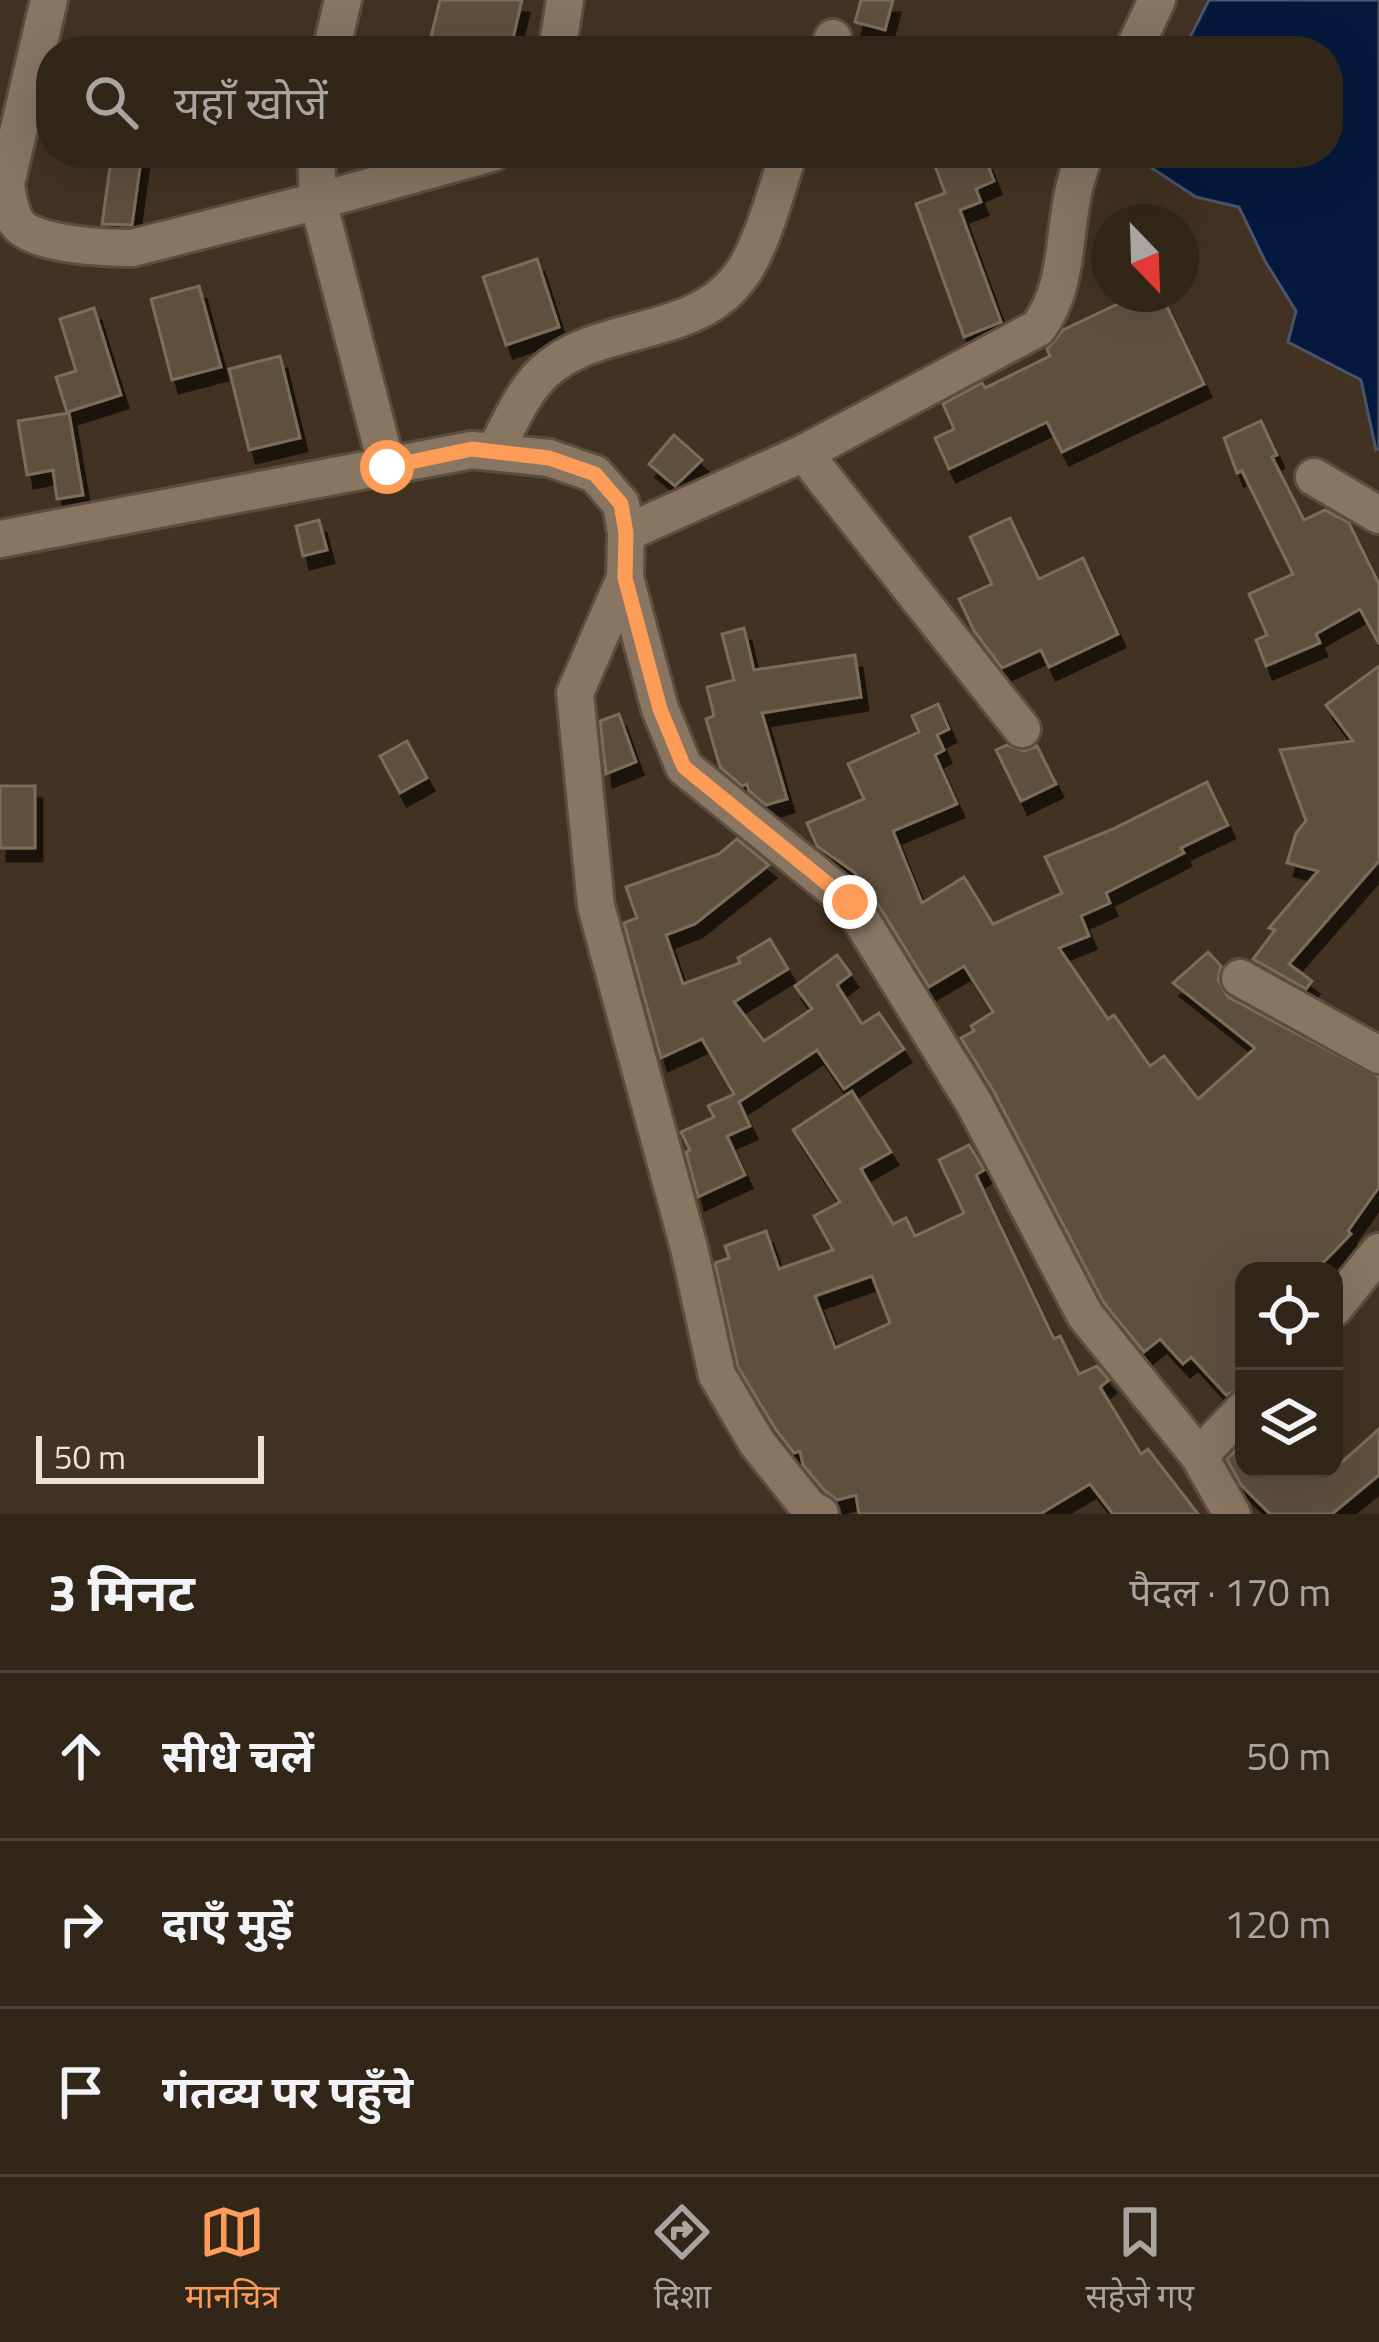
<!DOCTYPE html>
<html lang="hi">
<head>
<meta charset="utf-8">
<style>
	:root { --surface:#322619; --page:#3d3226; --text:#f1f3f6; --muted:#a8a5a2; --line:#4d4338; --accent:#fd9c56 }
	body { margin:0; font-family:"Titillium Web","Noto Sans Devanagari",sans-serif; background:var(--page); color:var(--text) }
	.controls { position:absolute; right:36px; bottom:36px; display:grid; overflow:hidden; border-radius:24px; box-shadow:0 12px 48px #0002 }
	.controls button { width:108px; height:108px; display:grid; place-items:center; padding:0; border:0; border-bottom:3px solid var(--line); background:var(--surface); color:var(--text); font:60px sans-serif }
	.compass { position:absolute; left:1091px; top:204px; width:108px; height:108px; border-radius:50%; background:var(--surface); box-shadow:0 12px 48px #0002; rotate:157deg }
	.scale { position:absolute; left:36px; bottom:30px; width:228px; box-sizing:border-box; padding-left:12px; border:6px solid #ece1d7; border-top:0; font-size:33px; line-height:42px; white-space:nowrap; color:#ece1d7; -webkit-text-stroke:9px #433221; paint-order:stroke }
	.stop { position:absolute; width:36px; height:36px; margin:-27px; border:9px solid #fd9c56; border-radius:50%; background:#fff }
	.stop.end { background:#fd9c56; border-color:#fff; box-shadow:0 3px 12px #0008 }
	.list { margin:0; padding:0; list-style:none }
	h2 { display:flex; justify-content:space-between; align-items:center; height:156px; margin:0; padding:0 48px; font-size:51px }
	h2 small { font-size:39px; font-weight:400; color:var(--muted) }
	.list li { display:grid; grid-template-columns:78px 1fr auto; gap:36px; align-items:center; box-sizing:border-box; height:168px; padding:0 48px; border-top:3px solid var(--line) }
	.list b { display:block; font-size:45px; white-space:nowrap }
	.list em { font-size:39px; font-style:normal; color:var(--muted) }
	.icon { flex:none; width:66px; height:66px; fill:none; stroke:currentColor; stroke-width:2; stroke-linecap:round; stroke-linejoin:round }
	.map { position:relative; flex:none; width:1379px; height:1514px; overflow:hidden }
	.search { position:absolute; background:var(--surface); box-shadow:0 12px 48px #0002; left:36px; right:36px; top:36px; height:132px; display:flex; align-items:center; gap:30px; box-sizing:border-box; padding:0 42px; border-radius:48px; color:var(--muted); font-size:45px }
	.sheet { height:660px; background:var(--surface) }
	nav { display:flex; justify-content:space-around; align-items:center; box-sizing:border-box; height:168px; border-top:3px solid var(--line); background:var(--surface); font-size:33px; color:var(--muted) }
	nav a { display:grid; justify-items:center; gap:6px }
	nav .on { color:var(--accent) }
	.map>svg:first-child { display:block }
</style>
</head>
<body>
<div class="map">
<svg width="1379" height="1514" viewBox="0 0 1379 1514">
	<defs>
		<filter id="shadow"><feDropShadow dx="7" dy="13" stdDeviation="0" flood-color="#0009"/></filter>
	</defs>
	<rect width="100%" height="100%" fill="#433221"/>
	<path fill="#04193d" stroke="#4a556b" stroke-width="3" d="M 1209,0 L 1379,0 L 1379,449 L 1376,450 L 1361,380 L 1288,342 L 1296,311 L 1265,261 L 1239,207 L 1196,197 L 1132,155 L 1328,153 L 1328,51 L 1183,51 Z"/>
	<g fill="#5e503c" stroke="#7c6d58" stroke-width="3" fill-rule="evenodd" filter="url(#shadow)">
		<path d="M 440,0 L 522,0 L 510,51 L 493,51 L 431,37 Z"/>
		<path d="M 861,0 L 893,0 L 885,30 L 855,22 Z"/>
		<path d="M 112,153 L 142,153 L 132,225 L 102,224 Z"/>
		<path d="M 950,153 L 972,153 L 975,162 L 985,158 L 994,181 L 976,189 L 981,202 L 960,210 L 1001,322 L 964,337 L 916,204 L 945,193 L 933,160 Z"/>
		<path d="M 537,259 L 559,327 L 506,345 L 483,277 Z"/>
		<path d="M 199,286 L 221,367 L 172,380 L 151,299 Z"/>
		<path d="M 1139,294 L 1161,294 L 1204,384 L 1062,452 L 1047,422 L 949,469 L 935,438 L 954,429 L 943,404 L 982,383 L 985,388 L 1050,356 L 1047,349 L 1063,330 Z"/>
		<path d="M 94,308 L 121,395 L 67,412 L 56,377 L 76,371 L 60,319 Z"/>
		<path d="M 280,356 L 300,438 L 249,450 L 229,369 Z"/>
		<path d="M 69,413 L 83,495 L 57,499 L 53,470 L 27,475 L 18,421 Z"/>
		<path d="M 1261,421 L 1277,455 L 1272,457 L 1304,520 L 1325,510 L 1349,523 L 1379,584 L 1379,644 L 1360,609 L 1316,634 L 1320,643 L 1266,666 L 1256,640 L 1267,635 L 1249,594 L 1293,574 L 1242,471 L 1237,473 L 1224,438 Z"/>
		<path d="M 674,435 L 702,460 L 675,486 L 649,464 Z"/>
		<path d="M 1010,518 L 1039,579 L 1083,558 L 1118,634 L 1049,667 L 1041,650 L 1002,668 L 974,631 L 959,599 L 992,584 L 970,537 Z"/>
		<path d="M 319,520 L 327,550 L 303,556 L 296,526 Z"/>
		<path d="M 744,628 L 754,670 L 855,655 L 861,697 L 762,713 L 787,799 L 766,805 L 749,791 L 747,784 L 742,786 L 720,767 L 706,719 L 714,716 L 707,687 L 734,680 L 722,634 Z"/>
		<path d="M 1379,666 L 1379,861 L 1289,964 L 1312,981 L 1306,989 L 1253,959 L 1275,930 L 1269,928 L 1318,871 L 1287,863 L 1296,833 L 1306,821 L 1280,750 L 1353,741 L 1326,705 Z"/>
		<path d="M 938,704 L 949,729 L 937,735 L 944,750 L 935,755 L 957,804 L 893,831 L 922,903 L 964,877 L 993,924 L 1062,893 L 1045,857 L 1113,829 L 1207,782 L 1228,825 L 1181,848 L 1184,853 L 1106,893 L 1110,903 L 1081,916 L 1089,936 L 1059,948 L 1108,1019 L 1114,1015 L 1150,1066 L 1164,1056 L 1198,1099 L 1255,1048 L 1173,983 L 1208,952 L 1221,966 L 1218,980 L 1228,997 L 1379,1077 L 1379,1187 L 1348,1231 L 1351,1234 L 1315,1271 L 1244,1271 L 1244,1387 L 1226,1395 L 1191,1357 L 1183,1364 L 1160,1339 L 1144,1352 L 1104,1303 L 994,1092 L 961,1038 L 974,1031 L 971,1026 L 993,1012 L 964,966 L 929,987 L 869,890 L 854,872 L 817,846 L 807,823 L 864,799 L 848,764 L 919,732 L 912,716 Z"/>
		<path d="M 619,714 L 636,762 L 606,774 L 600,721 Z"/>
		<path d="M 407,741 L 427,778 L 400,793 L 380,756 Z"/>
		<path d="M 1007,745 L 1024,751 L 1037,746 L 1056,784 L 1021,801 L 996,750 Z"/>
		<rect x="0" y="786" width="35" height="62"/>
		<path d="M 737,839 L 769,865 L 695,924 L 666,935 L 683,984 L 740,963 L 738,958 L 770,939 L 788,969 L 734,1002 L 764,1041 L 812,1009 L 795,986 L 837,955 L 851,974 L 837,985 L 862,1024 L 879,1013 L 904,1049 L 844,1089 L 817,1050 L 739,1102 L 750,1126 L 727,1136 L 745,1175 L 698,1197 L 686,1152 L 690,1150 L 681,1132 L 714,1117 L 708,1106 L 734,1094 L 702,1039 L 661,1058 L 624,923 L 637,918 L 626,887 L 719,854 Z"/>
		<path d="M 852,1091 L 891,1152 L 861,1169 L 893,1224 L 906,1218 L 915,1236 L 964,1213 L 939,1160 L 969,1145 L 984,1170 L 976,1175 L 1054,1339 L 1060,1336 L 1079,1374 L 1097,1366 L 1109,1380 L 1100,1387 L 1141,1454 L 1148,1449 L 1198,1514 L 1113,1514 L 1090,1484 L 1040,1514 L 859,1514 L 856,1495 L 837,1500 L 824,1490 L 803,1465 L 800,1451 L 794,1453 L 776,1430 L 738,1367 L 715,1263 L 729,1258 L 725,1246 L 766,1231 L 779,1269 L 833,1250 L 814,1216 L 840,1202 L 793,1130 ZM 872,1276 L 890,1323 L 835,1348 L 815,1296 Z"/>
		<path d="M 1379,1429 L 1379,1475 L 1332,1514 L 1270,1514 L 1241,1485 L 1227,1459 L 1244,1442 L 1244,1469 L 1334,1469 Z"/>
	</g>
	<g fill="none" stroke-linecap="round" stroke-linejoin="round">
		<defs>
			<g id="minor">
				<path d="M 49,0 L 6,184 C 8,197 9,211 17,223 C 32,245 105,248 132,248 L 318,201 L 387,467"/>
				<path d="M 331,51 L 343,0"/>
				<path d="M 557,51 L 565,0"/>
				<path d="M 828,51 L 833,38"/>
				<path d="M 1133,51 L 1157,0"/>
				<path d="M 316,153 L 318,201 L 492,153"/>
				<path d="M 494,452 C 509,426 521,394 543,373 C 598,321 694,341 741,275 C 763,245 776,189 789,153"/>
				<path d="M 804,453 L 1022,729"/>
				<path d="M 1314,477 L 1379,515"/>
				<path d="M 626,533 L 804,453 L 1038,328 C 1067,289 1063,246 1072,199 C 1074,184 1080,168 1085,153"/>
				<path d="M 0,539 L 472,450 L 549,458 L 595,474 L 621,504 L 626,533 L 625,578 L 660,709 L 684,767 L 850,902 L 974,1103 L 1085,1315 L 1199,1456 L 1232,1514"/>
				<path d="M 625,578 L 575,693 L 596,906 L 689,1248 L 717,1375 L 757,1443 L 809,1508 L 820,1514"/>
				<path d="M 1240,978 L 1379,1055"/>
				<path d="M 1334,1308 L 1379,1252"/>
				<path d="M 1199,1456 L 1244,1409"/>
			</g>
		</defs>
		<use href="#minor" stroke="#5c4e3f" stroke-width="42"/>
		<use href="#minor" stroke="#887562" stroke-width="36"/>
	</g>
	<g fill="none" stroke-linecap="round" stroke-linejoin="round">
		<path stroke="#fd9c56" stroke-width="15" d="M 387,467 L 472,449 L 549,458 L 595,474 L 621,504 L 626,533 L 625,578 L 660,709 L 684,767 L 850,902"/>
	</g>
</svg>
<div class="controls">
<button><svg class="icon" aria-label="locate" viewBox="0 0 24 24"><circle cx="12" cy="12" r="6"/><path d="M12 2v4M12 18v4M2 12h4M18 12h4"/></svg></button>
<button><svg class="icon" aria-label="layers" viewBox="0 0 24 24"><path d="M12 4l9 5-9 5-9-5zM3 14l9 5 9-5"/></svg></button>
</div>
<svg class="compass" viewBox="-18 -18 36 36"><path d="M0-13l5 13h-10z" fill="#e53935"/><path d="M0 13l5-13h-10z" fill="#a8a5a2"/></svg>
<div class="scale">50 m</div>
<div class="stop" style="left:387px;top:467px"></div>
<div class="stop end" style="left:850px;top:902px"></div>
<div class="search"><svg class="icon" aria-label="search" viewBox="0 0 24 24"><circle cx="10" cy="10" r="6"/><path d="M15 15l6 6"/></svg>यहाँ खोजें</div>
</div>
<section class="sheet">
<h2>3 मिनट<small>पैदल · 170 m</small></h2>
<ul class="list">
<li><svg class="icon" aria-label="ahead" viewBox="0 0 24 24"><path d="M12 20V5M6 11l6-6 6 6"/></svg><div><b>सीधे चलें</b></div><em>50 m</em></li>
<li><svg class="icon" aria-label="right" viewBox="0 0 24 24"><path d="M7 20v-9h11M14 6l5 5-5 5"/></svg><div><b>दाएँ मुड़ें</b></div><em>120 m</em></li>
<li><svg class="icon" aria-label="arrive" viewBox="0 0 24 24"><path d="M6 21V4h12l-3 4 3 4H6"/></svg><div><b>गंतव्य पर पहुँचे</b></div></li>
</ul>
</section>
<nav>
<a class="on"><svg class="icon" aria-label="map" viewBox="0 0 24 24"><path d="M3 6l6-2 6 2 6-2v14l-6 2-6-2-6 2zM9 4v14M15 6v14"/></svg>मानचित्र</a>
<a><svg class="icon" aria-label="directions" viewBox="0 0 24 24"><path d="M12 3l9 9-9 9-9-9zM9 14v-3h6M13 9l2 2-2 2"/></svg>दिशा</a>
<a><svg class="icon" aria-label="saved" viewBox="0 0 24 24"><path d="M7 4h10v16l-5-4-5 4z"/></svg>सहेजे गए</a>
</nav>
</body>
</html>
